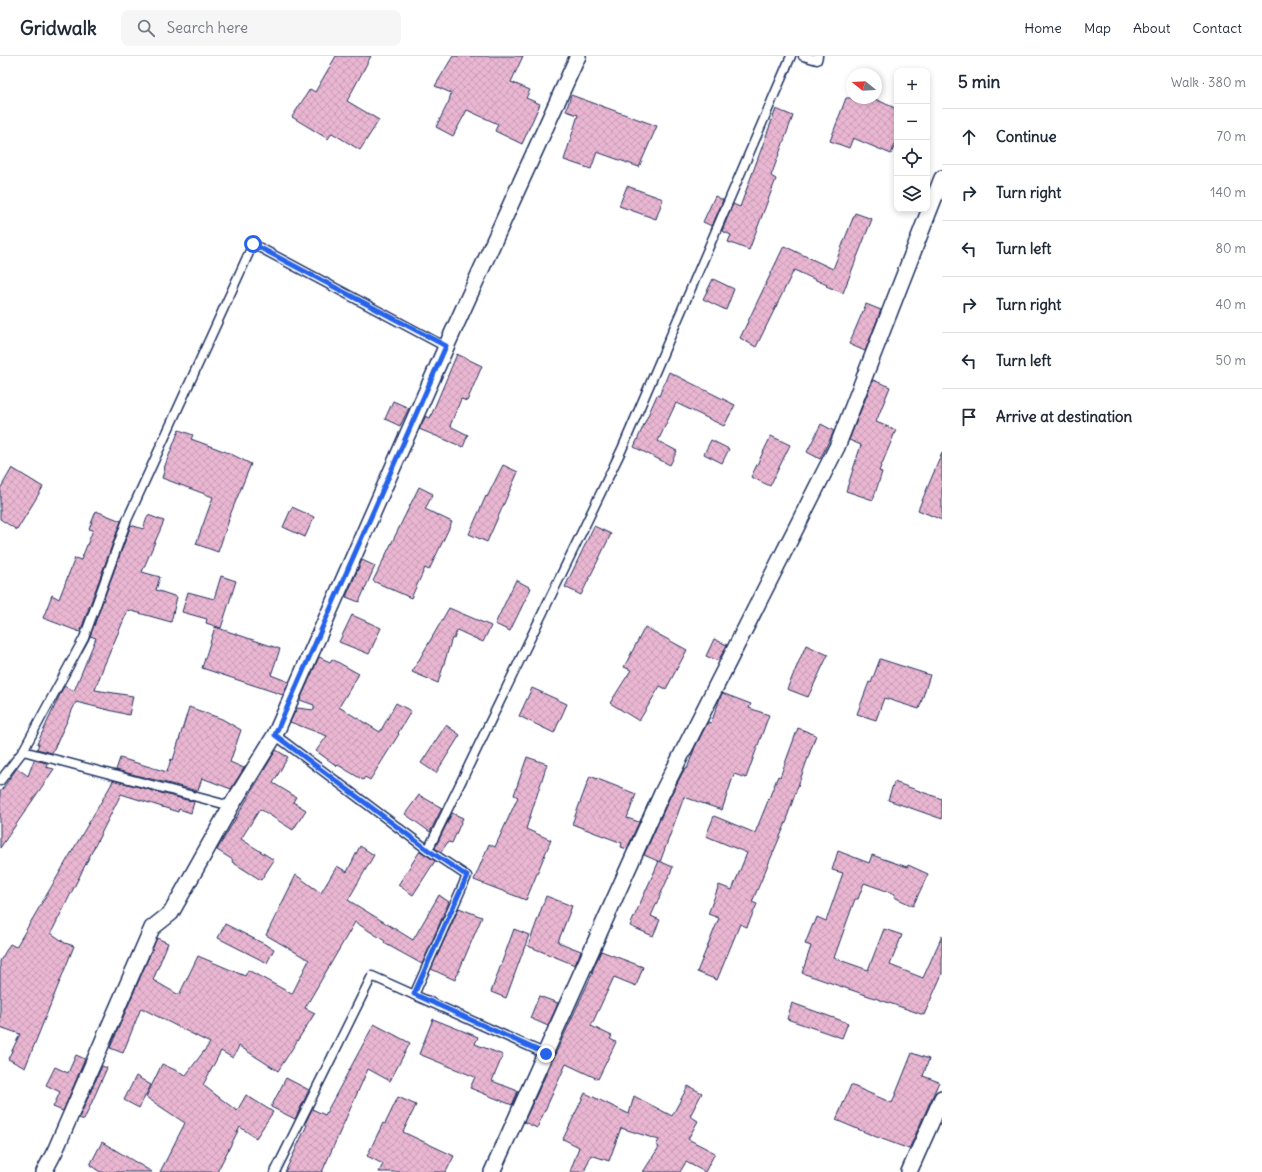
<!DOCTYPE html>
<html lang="en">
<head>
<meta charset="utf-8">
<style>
	:root { --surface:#fff; --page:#f6f6f7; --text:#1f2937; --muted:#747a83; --line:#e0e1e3 }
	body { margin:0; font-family:Delius,sans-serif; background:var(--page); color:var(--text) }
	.controls { position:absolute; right:12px; top:12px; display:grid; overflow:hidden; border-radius:8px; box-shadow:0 2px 6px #0003 }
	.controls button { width:36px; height:36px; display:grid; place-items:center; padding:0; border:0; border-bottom:1px solid var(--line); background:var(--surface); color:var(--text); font:20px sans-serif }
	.compass { position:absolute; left:846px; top:12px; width:36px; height:36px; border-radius:50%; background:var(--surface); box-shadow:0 2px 6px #0003; rotate:288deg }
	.stop { position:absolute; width:12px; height:12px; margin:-9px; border:3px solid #2563eb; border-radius:50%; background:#fff }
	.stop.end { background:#2563eb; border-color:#fff; box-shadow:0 1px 4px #0008 }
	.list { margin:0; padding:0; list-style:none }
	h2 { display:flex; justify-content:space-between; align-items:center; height:52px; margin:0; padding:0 16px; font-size:17px }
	h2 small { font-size:13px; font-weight:400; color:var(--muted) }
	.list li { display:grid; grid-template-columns:26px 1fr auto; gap:12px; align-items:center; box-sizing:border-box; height:56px; padding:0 16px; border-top:1px solid var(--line) }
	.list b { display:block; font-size:15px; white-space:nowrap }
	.list em { font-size:13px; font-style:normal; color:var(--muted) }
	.icon { flex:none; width:22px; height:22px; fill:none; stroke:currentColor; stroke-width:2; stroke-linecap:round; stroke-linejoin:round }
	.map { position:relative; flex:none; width:942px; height:1116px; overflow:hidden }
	header { display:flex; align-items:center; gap:24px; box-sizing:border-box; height:56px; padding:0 20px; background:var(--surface); border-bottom:1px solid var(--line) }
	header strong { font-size:19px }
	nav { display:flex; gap:22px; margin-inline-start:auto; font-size:14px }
	.search { width:280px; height:36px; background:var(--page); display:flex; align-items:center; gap:10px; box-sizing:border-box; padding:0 14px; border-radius:8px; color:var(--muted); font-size:15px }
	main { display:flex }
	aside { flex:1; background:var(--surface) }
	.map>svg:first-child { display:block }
</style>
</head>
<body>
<header>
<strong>Gridwalk</strong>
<div class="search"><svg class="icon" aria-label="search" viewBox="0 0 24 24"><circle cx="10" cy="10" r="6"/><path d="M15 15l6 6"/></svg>Search here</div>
<nav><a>Home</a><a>Map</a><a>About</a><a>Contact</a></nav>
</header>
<main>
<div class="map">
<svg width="942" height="1116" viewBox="0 0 942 1116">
	<defs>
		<pattern id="building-cross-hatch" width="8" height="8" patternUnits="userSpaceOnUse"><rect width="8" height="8" fill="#eab6d1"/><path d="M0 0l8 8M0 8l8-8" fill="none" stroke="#c89db6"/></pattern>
	</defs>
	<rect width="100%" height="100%" fill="#fff"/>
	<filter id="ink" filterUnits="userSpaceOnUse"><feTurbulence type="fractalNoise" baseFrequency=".025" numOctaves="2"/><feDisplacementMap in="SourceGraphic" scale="8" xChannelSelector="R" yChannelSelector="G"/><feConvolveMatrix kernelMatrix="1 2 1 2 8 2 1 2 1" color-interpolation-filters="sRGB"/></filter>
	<g filter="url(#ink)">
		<g fill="url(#building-cross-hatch)" stroke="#1b2f5e">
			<path d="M 336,0 L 371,0 L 347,45 L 379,64 L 360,94 L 332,77 L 328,83 L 292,61 L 310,33 L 315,36 Z"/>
			<path d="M 453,0 L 523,0 L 511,26 L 530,34 L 526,42 L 540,48 L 522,88 L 495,75 L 498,68 L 467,54 L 453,80 L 436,71 L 449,45 L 451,37 L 435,30 Z"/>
			<path d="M 571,39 L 657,70 L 639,111 L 597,96 L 591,113 L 564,104 L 578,59 L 566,55 Z"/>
			<path d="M 846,42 L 873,42 L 897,53 L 897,84 L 891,98 L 853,82 L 849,92 L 830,85 Z"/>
			<path d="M 776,53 L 793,60 L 771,120 L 776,123 L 749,194 L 728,186 L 731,179 L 722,175 L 733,148 L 740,151 Z"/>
			<path d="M 627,130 L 663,143 L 656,163 L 619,150 Z"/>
			<path d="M 715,140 L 723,144 L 712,170 L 703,166 Z"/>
			<path d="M 855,157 L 872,163 L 843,237 L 826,230 L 827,229 L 794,214 L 756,291 L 740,282 L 784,190 L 833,213 Z"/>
			<path d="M 713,223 L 734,233 L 726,254 L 703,243 Z"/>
			<path d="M 866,248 L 881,254 L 865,295 L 849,288 Z"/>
			<path d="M 457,298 L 482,310 L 467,345 L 461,343 L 450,370 L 468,379 L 463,391 L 419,373 L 426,360 L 430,362 Z"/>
			<path d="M 669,316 L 735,349 L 724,370 L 676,347 L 658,385 L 677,395 L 670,409 L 634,391 L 657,339 L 659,340 Z"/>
			<path d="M 873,324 L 890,331 L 876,366 L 896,374 L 879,415 L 882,416 L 873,444 L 846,435 L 861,389 L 849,384 Z"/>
			<path d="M 393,345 L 409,352 L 400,370 L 385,363 Z"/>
			<path d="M 821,368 L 834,375 L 820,403 L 807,396 Z"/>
			<path d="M 179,374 L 193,379 L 191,383 L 229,397 L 251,408 L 228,464 L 229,464 L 218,496 L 196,488 L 213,441 L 162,422 L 165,412 L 164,412 Z"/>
			<path d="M 771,380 L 790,389 L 770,430 L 751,421 Z"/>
			<path d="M 711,384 L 729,393 L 722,407 L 704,398 Z"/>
			<path d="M 942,397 L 942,464 L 918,454 Z"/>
			<path d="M 503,409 L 518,416 L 487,486 L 469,478 L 486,440 L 487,441 Z"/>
			<path d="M 12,412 L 43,431 L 17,474 L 0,463 L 0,433 Z"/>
			<path d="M 419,431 L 433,438 L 425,453 L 452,466 L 429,514 L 425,512 L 411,542 L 373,525 Z"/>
			<path d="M 292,451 L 314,461 L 305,481 L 283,471 Z"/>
			<path d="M 96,455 L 121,465 L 80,576 L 43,562 L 52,539 L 59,543 L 75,502 L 81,504 L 93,474 L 89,473 Z"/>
			<path d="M 148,459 L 164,465 L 142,516 L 160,521 L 156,534 L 177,541 L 171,566 L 128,554 L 103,612 L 95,634 L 133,640 L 129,659 L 76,646 L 52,697 L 37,693 L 39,688 L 37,688 L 64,630 L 74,635 L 96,582 L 90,580 L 131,469 L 143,473 Z"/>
			<path d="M 594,470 L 611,478 L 581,539 L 565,531 Z"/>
			<path d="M 362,504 L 375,510 L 359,546 L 346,541 Z"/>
			<path d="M 221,520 L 236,525 L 221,572 L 206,567 L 207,563 L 182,556 L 188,536 L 214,543 Z"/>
			<path d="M 516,524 L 531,532 L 510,575 L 495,568 Z"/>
			<path d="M 449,552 L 491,570 L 483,586 L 457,574 L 454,583 L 452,582 L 438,627 L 412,616 Z"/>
			<path d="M 352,559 L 381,572 L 369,598 L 339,586 Z"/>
			<path d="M 215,571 L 280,593 L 271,619 L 289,626 L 283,639 L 202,612 Z"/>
			<path d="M 645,571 L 687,594 L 666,633 L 660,630 L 639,665 L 610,647 L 631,614 L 624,611 Z"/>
			<path d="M 714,583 L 727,589 L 718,605 L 706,600 Z"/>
			<path d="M 806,589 L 828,599 L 808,641 L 787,633 Z"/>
			<path d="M 319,601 L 330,606 L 332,603 L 359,618 L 339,651 L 380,676 L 396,647 L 411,655 L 398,677 L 399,678 L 370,724 L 365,721 L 363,724 L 338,709 L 337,710 L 316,695 L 327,680 L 290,666 L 297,652 L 314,654 L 314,649 L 300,644 Z"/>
			<path d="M 880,603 L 930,619 L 919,653 L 884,642 L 876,664 L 857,658 L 869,626 L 871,627 Z"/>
			<path d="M 532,632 L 567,648 L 554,677 L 519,660 Z"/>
			<path d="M 722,637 L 751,648 L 749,652 L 769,659 L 746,722 L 734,718 L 722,754 L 684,741 L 660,806 L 644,799 L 670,741 L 685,712 L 687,713 L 695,691 L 708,666 L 711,667 Z"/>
			<path d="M 189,651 L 222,663 L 241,674 L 230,706 L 244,712 L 231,733 L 202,722 L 198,735 L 116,714 L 120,702 L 167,716 L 171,703 L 173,704 Z"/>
			<path d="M 446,669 L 460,679 L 436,717 L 421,707 Z"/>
			<path d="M 798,672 L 816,679 L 787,761 L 788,762 L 752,846 L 757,848 L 747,871 L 740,868 L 717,924 L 697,916 L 719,862 L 708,858 L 719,829 L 732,834 L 747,797 L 706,780 L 714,760 L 755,777 L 778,720 L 780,721 Z"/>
			<path d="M 276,694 L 288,701 L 273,727 L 296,741 L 293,746 L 306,754 L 293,774 L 260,753 L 241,783 L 274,804 L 261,824 L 232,806 L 233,804 L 217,794 Z"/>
			<path d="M 527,701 L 547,708 L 526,773 L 551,784 L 526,844 L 474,824 L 489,788 L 495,791 L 518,741 L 514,739 Z"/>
			<path d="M 34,704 L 47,707 L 46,711 L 54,713 L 0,792 L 0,736 L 17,712 L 28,720 Z"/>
			<path d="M 590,720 L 636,738 L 627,762 L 639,766 L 627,793 L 621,791 L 622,787 L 572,768 Z"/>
			<path d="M 113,724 L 194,746 L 191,757 L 179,753 L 178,756 L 121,738 L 51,877 L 65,887 L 74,890 L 25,1012 L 8,1003 L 20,978 L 0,971 L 0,905 L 10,888 L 16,891 L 111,729 Z"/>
			<path d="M 894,726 L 942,743 L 942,763 L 888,744 Z"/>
			<path d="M 419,739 L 442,752 L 430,776 L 405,758 Z"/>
			<path d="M 452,757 L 463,762 L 452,787 L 448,786 L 441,796 L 435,792 Z"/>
			<path d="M 360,790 L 374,799 L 348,844 L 413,884 L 439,839 L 449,846 L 422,908 L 384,887 L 385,885 L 355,866 L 305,952 L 315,957 L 278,1015 L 239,990 L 233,1002 L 221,995 L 203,1029 L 237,1055 L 246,1039 L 273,1056 L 256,1082 L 240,1071 L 217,1116 L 160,1116 L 185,1067 L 146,1041 L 162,1008 L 186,1019 L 210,987 L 141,952 L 123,997 L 110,992 L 157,882 L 168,887 L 153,924 L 179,939 L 198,900 L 245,920 L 248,914 L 292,938 L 309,904 L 266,879 L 296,819 L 321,837 L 337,810 L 347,816 Z"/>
			<path d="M 420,795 L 435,805 L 413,839 L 398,829 Z"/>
			<path d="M 838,795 L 869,807 L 872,799 L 907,811 L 908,809 L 928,818 L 913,850 L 894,841 L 895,838 L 864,827 L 858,843 L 855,843 L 834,902 L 868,914 L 884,873 L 902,879 L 890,909 L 923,922 L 942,880 L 942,918 L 924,959 L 802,917 L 811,890 L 805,888 L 813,868 L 814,869 L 817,861 L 826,865 L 843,817 L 832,814 Z"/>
			<path d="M 659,805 L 673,811 L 651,860 L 660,864 L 653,880 L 630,870 Z"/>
			<path d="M 546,840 L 572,850 L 558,886 L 581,895 L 575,909 L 528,890 Z"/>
			<path d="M 459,852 L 482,861 L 455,924 L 431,913 Z"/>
			<path d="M 225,868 L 274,893 L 267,907 L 218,882 Z"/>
			<path d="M 514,873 L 529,879 L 506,942 L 491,936 Z"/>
			<path d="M 601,895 L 643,911 L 636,930 L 614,921 L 591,970 L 612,980 L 610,983 L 616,986 L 598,1023 L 566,1008 L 537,1072 L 524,1066 L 593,916 L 592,916 Z"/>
			<path d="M 539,940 L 558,947 L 548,970 L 530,962 Z"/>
			<path d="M 792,947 L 848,967 L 842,982 L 787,963 Z"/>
			<path d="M 433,963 L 478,981 L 475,988 L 503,999 L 492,1025 L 518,1035 L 512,1049 L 470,1032 L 475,1021 L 419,998 Z"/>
			<path d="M 374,968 L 410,987 L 390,1025 L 368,1013 L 322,1116 L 285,1116 L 307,1069 L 305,1068 L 312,1053 L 325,1059 Z"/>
			<path d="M 912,997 L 929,1003 L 923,1020 L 939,1026 L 909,1093 L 874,1080 L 836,1064 L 851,1029 L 892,1047 Z"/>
			<path d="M 76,999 L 85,1003 L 63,1055 L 53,1051 L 60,1036 L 46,1029 L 55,1011 L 68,1017 Z"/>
			<path d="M 102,1010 L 107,1012 L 84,1064 L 79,1062 Z"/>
			<path d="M 136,1020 L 151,1029 L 139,1052 L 124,1044 Z"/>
			<path d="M 286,1022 L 309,1034 L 295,1063 L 271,1051 Z"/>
			<path d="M 688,1030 L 702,1037 L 690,1060 L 698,1065 L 688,1083 L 715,1097 L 705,1116 L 686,1106 L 680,1116 L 643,1116 L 659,1091 L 656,1089 L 659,1084 L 621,1072 L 609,1105 L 591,1099 L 584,1116 L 570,1116 L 579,1091 L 563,1083 L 585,1037 L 629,1058 L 634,1040 L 672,1060 Z"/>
			<path d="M 398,1041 L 416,1049 L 403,1076 L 454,1100 L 446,1116 L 379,1116 L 383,1108 L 367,1100 L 383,1067 L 385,1068 Z"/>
			<path d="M 102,1086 L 152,1116 L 100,1116 L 90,1109 Z"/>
		</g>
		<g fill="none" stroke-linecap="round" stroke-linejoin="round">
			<defs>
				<g id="lane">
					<path d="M 803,0 L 817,4 L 818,0"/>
					<path d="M 275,679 L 428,794 L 467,820 L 414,939"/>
					<path d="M 23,695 L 231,750"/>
					<path d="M 0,725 L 23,695 L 84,582 L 127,464 L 253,188 L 446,291"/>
					<path d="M 428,794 L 622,393 L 791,0"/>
					<path d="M 275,1116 L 372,920 L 546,998"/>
				</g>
				<g id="street">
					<path d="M 44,1116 L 55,1095 L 152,872 L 171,857 L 231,750 L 275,679 L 446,291 L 578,0"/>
					<path d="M 492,1116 L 662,737 L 837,391 L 942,122"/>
					<path d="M 909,1116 L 942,1042"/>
				</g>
			</defs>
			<use href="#lane" stroke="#1b2f5e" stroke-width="11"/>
			<use href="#street" stroke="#1b2f5e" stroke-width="18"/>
			<use href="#lane" stroke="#fff" stroke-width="8"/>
			<use href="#street" stroke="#fff" stroke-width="15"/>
		</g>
	</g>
	<g fill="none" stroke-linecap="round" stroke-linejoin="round" filter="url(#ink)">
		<path stroke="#2563eb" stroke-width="5" d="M 253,188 L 446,290 L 275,679 L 428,794 L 467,820 L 414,938 L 546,998"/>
	</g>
</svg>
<div class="controls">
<button>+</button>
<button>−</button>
<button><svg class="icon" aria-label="locate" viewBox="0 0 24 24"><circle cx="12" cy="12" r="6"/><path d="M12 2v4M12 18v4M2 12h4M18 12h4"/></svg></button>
<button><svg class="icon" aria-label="layers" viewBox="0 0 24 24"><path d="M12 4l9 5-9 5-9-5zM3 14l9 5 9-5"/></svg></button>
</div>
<svg class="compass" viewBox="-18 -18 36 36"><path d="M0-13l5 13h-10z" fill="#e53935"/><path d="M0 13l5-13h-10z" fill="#747a83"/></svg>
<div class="stop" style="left:253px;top:188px"></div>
<div class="stop end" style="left:546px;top:998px"></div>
</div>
<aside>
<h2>5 min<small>Walk · 380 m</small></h2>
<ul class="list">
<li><svg class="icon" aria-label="ahead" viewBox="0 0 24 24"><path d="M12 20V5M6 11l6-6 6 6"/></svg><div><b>Continue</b></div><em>70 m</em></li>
<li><svg class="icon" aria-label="right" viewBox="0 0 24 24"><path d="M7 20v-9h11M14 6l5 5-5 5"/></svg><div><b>Turn right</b></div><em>140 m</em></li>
<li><svg class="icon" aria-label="left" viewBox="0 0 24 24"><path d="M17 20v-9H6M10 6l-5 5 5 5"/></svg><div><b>Turn left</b></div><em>80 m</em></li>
<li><svg class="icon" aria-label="right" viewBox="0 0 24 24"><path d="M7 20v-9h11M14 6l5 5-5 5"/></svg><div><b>Turn right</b></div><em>40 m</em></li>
<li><svg class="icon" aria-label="left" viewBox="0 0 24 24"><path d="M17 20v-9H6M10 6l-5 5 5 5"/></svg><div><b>Turn left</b></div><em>50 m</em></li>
<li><svg class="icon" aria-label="arrive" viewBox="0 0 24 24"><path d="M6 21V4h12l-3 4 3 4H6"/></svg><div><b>Arrive at destination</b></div></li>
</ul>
</aside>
</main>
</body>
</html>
